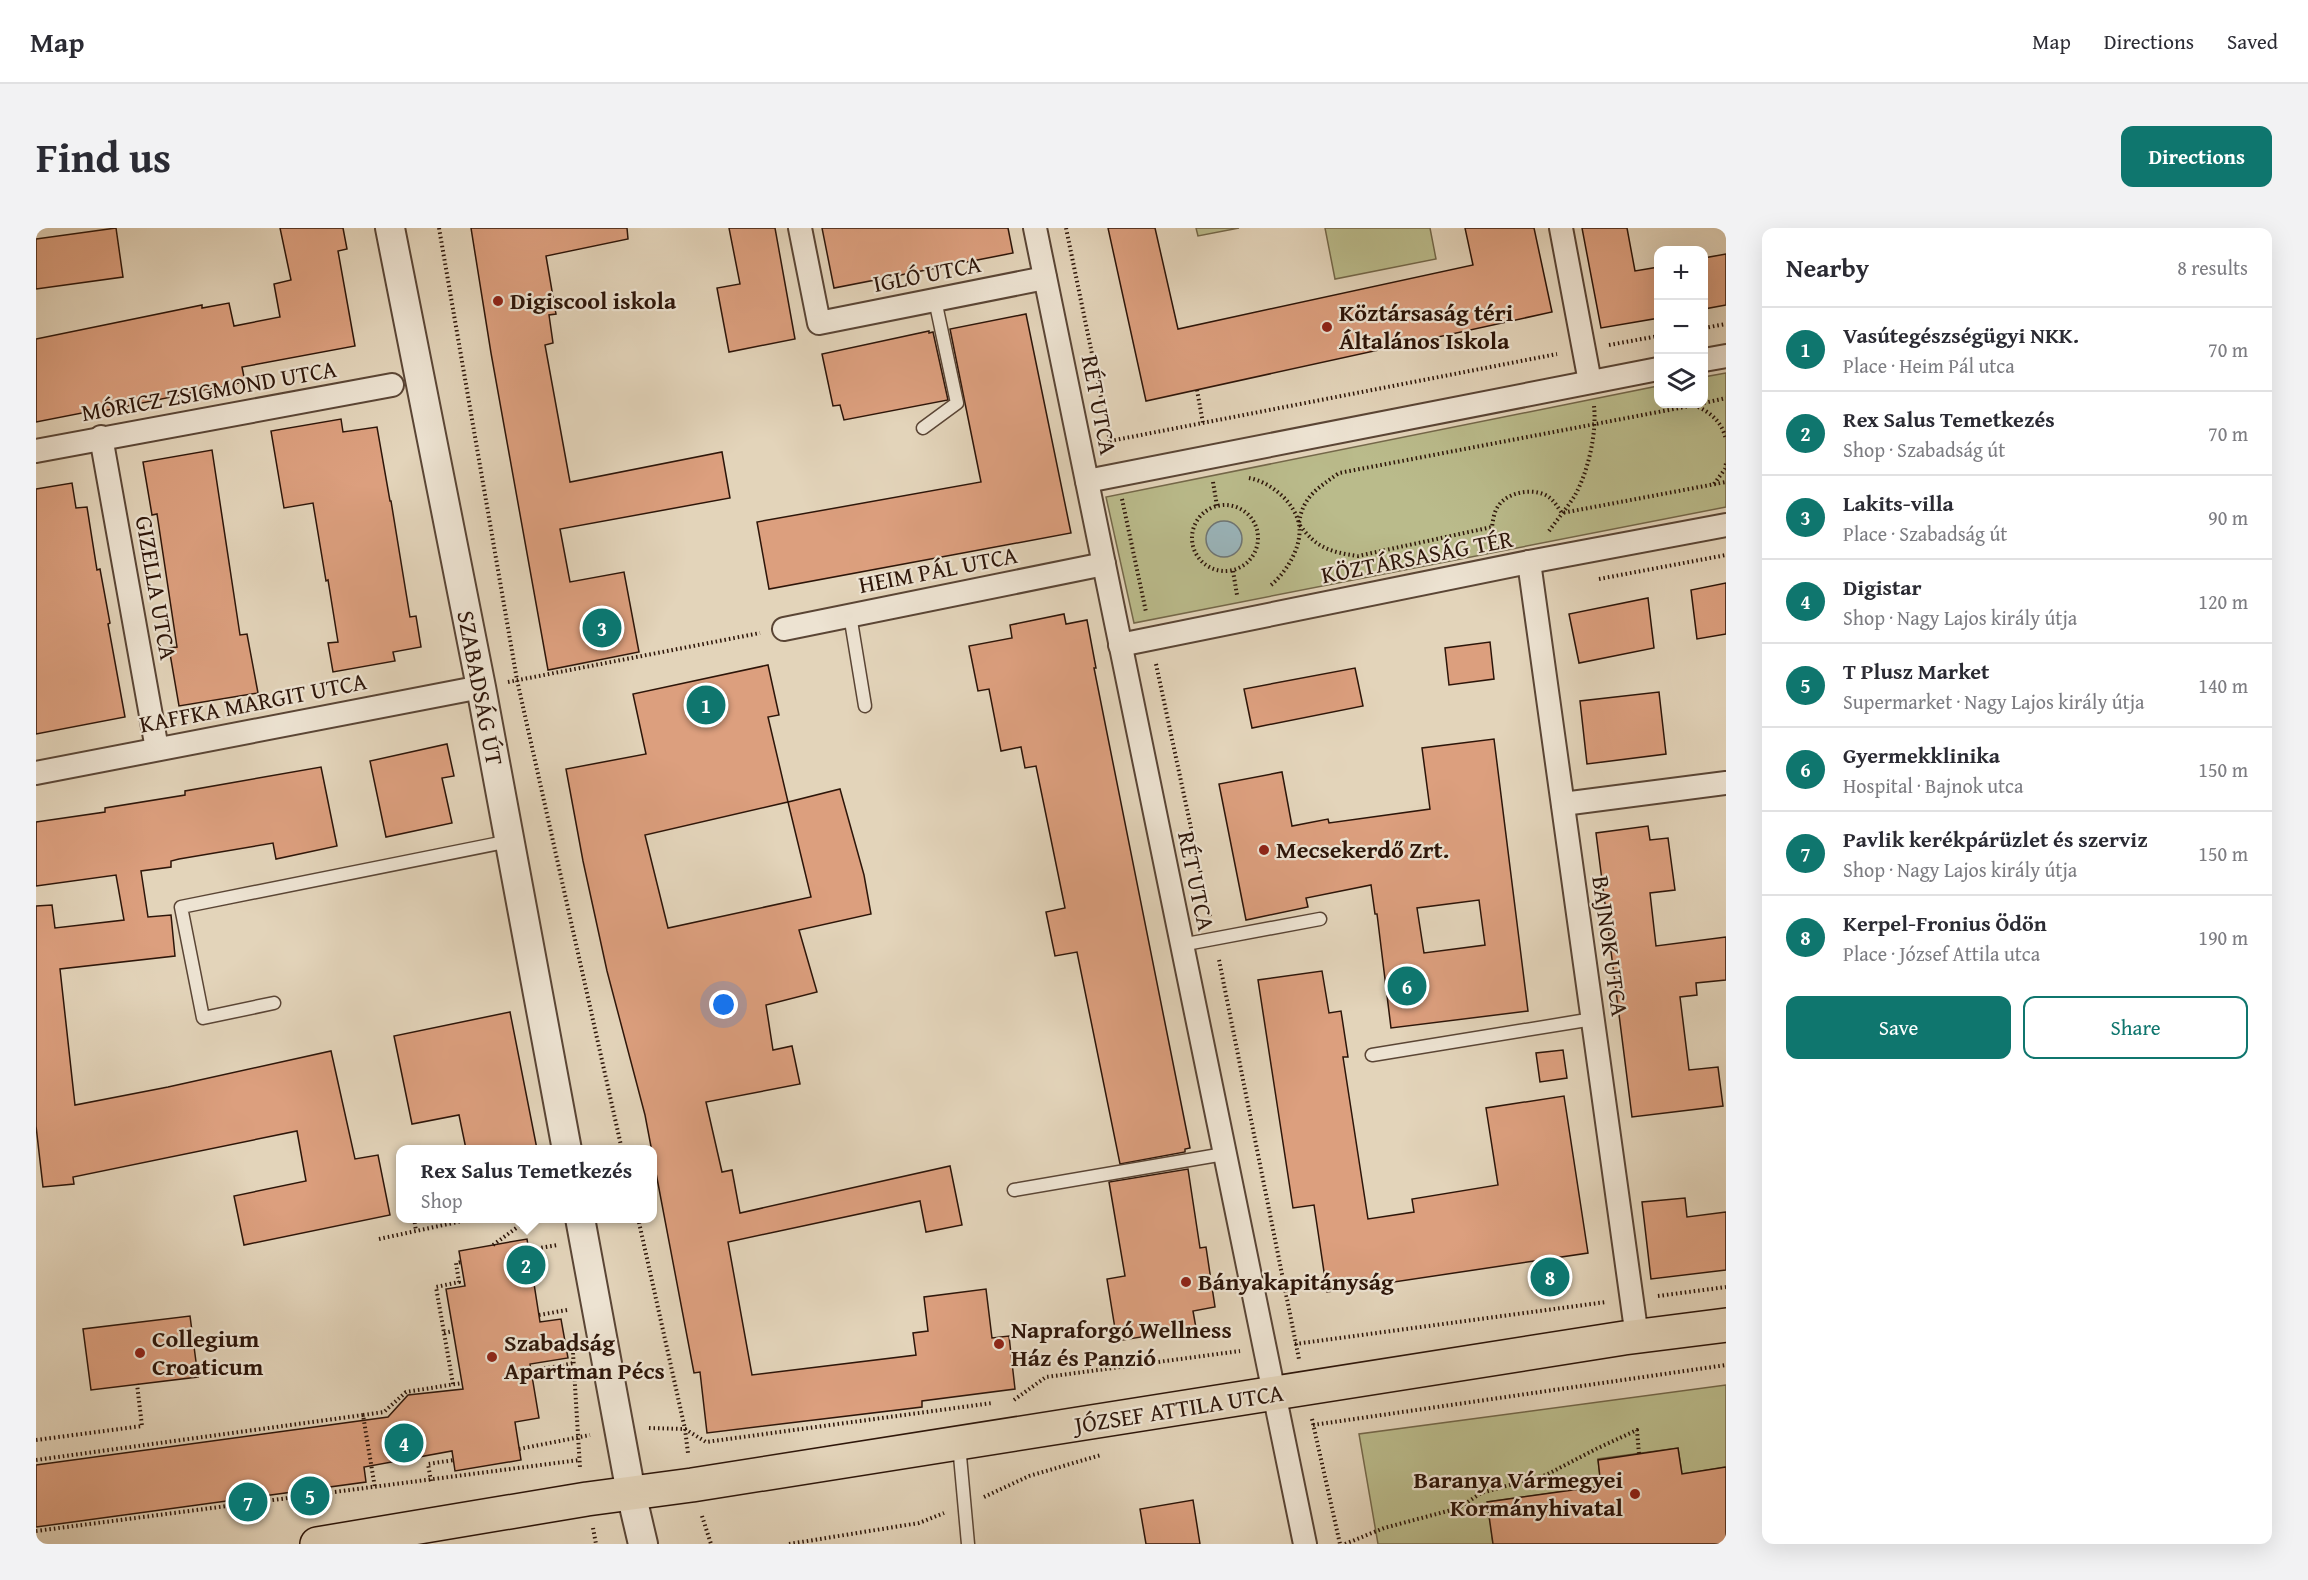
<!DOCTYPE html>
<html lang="en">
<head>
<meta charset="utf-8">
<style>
	:root { --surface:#fff; --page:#f2f2f3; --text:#2b2b33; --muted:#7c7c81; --line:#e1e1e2; --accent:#0f766e }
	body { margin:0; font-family:"Gentium Book Plus",serif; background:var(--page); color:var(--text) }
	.controls { position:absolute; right:18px; top:18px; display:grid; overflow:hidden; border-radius:12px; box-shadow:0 6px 24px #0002 }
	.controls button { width:54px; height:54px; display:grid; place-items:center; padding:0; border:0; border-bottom:2px solid var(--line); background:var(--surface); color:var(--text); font:30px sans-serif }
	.you { position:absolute; left:688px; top:777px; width:21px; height:21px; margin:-15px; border:4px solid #fff; border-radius:50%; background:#1a73e8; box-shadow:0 0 0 9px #1a73e833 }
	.badge { display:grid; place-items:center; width:39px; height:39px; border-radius:50%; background:var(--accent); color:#fff; font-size:20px; font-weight:700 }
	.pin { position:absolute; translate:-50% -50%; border:3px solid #fff; box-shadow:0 2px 6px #0006 }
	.popup { position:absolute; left:360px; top:917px; width:261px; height:78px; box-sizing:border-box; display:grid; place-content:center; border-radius:12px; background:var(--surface); filter:drop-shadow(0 2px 4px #0005); font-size:20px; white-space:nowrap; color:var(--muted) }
	.popup b { font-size:22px; color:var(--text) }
	.popup::after { content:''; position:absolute; left:50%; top:100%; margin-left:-12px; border:12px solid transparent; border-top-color:var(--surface) }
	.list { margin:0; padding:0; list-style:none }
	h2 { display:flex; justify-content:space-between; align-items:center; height:78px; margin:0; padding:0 24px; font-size:26px }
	h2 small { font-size:20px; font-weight:400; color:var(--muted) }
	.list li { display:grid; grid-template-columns:39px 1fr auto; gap:18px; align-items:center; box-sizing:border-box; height:84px; padding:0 24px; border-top:2px solid var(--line) }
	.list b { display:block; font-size:22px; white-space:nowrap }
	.list p { margin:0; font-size:20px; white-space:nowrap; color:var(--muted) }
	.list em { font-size:20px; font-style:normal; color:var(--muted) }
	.actions { display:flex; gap:12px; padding:18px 24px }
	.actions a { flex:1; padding:14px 0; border:2px solid var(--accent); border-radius:12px; text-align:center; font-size:21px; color:var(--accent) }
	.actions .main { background:var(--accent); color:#fff }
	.icon { flex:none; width:33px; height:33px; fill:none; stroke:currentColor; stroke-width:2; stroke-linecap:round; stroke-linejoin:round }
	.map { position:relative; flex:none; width:1690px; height:1316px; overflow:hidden; border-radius:12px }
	header { display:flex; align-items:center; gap:36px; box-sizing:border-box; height:84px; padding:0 30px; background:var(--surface); border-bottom:2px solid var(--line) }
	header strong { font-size:28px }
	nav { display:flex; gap:33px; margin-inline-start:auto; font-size:21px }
	.intro { display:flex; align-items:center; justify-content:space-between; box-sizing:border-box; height:144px; padding:0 36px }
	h1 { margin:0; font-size:42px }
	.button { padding:15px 27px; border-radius:12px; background:var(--accent); color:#fff; font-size:21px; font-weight:700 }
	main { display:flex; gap:36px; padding:0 36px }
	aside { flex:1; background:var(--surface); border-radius:12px; box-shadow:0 6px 24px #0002 }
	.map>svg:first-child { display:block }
</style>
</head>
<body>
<header>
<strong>Map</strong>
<nav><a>Map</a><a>Directions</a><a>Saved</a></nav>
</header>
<div class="intro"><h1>Find us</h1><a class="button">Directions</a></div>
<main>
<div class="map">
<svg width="1690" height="1316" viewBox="0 0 1690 1316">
	<rect width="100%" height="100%" fill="#e3d4ba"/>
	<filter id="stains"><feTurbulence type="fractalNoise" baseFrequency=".00333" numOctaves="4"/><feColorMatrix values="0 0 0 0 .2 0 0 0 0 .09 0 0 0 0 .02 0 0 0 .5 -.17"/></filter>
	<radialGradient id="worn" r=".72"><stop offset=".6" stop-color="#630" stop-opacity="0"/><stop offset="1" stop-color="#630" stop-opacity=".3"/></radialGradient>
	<g fill="#babb8b" stroke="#74684a" stroke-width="1.5">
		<path d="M 1160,0 L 1203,0 L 1162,8 Z"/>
		<path d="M 1289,0 L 1394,0 L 1400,31 L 1299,51 Z"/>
		<path d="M 1690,145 L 1690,279 L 1098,395 L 1070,269 L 1622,158 L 1622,176 L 1668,176 L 1668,149 Z"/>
		<path d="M 1690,1157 L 1690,1239 L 1646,1246 L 1642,1220 L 1562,1231 L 1565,1258 L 1452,1274 L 1457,1316 L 1342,1316 L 1323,1206 Z"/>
	</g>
	<circle fill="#9ab5bb" stroke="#6e7574" stroke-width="1.5" cx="1188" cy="311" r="18"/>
	<g fill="#dc9f7e" stroke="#2d1509" stroke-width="1.5" fill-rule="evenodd">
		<path d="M 80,0 L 87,49 L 0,61 L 0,11 Z"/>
		<path d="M 244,0 L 307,0 L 311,21 L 302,23 L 319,118 L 206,139 L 209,154 L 62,184 L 61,182 L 0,194 L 0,111 L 166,77 L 166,80 L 193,75 L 198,98 L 244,89 L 238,56 L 255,52 Z"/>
		<path d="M 435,0 L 591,0 L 592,11 L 510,28 L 520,86 L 513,87 L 517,115 L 509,117 L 534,254 L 686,224 L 694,270 L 524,301 L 534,354 L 588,344 L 603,424 L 512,442 L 455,125 Z"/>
		<path d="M 693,0 L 739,0 L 759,111 L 693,124 L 681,60 L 704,56 Z"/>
		<path d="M 786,0 L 972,0 L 977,25 L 798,60 Z"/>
		<path d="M 1072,0 L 1119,0 L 1142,101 L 1437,37 L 1429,0 L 1498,0 L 1516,84 L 1110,173 Z"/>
		<path d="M 1546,0 L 1591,0 L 1599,43 L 1623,39 L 1623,90 L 1565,100 Z"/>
		<path d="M 1690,26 L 1690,77 L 1668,81 L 1668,30 Z"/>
		<path d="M 990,86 L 1035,305 L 733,361 L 721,294 L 945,254 L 914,101 Z"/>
		<path d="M 893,103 L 893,105 L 897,104 L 912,172 L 808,192 L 804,177 L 797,178 L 786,126 Z"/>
		<path d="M 305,191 L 307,204 L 341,199 L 354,273 L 355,273 L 374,389 L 380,388 L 385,419 L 357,424 L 359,433 L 297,444 L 292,415 L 302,414 L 292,352 L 290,353 L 277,275 L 248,280 L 235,203 Z"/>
		<path d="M 176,222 L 204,407 L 211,406 L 222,465 L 143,478 L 133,420 L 141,419 L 121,286 L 116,287 L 107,234 Z"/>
		<path d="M 36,255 L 40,280 L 51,279 L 61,342 L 64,341 L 74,395 L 72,396 L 89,489 L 0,506 L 0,261 Z"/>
		<path d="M 1690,355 L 1690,406 L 1661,411 L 1655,362 Z"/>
		<path d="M 1612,370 L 1618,420 L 1543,435 L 1533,386 Z"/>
		<path d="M 1028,386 L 1030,396 L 1051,392 L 1060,440 L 1058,440 L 1154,920 L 1149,921 L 1149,924 L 1084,936 L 1041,724 L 1019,728 L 1010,684 L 1029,680 L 1000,538 L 989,540 L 985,519 L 965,523 L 953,461 L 942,463 L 933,418 L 976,410 L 974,397 Z"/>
		<path d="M 1454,414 L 1458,451 L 1413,457 L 1409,420 Z"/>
		<path d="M 732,437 L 743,487 L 732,489 L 752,574 L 804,561 L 828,647 L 835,686 L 763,702 L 781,764 L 730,777 L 737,822 L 756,818 L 764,856 L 670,874 L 686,944 L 696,942 L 704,985 L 914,938 L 926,997 L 890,1004 L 884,973 L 692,1014 L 716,1147 L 880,1127 L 877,1105 L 892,1103 L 888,1069 L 950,1061 L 956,1110 L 973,1108 L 979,1161 L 886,1173 L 886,1179 L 671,1205 L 664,1144 L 658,1145 L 609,887 L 571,743 L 547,633 L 530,541 L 610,526 L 597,466 ZM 752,574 L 775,669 L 632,700 L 609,607 Z"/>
		<path d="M 1319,440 L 1327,478 L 1216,500 L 1208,461 Z"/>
		<path d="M 1623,464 L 1630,526 L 1551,536 L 1544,473 Z"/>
		<path d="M 1458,511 L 1492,783 L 1355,800 L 1341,686 L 1339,686 L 1335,657 L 1270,670 L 1272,679 L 1210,692 L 1183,556 L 1246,544 L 1256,598 L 1292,591 L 1293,595 L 1394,581 L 1386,520 ZM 1443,672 L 1449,717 L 1388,725 L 1381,680 Z"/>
		<path d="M 411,516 L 418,548 L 406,550 L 416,595 L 350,609 L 334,533 Z"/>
		<path d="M 285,539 L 301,618 L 240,631 L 237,615 L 143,631 L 135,633 L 135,639 L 105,643 L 112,689 L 135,687 L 139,728 L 24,741 L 39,877 L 132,859 L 295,823 L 319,931 L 342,927 L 354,987 L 208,1017 L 198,968 L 270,953 L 261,903 L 37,949 L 38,956 L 7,959 L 0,898 L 0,678 L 16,677 L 19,700 L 88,692 L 80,647 L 0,658 L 0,594 L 69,584 L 69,580 L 149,567 L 149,563 Z"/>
		<path d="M 1612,598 L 1614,612 L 1632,610 L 1639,662 L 1614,665 L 1620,718 L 1690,709 L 1690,752 L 1660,755 L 1661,767 L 1644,769 L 1653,842 L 1682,839 L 1687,878 L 1596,889 L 1560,605 Z"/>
		<path d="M 1286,743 L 1293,785 L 1305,783 L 1312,829 L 1307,829 L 1332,991 L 1378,984 L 1376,971 L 1462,957 L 1450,880 L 1528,868 L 1552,1025 L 1291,1064 L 1278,977 L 1257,980 L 1222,752 Z"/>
		<path d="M 474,784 L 501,921 L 430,921 L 423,887 L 376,896 L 358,808 Z"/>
		<path d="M 1527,822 L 1531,850 L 1504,854 L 1500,825 Z"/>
		<path d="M 1152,941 L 1164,1020 L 1170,1019 L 1179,1079 L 1157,1083 L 1160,1100 L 1081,1113 L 1071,1051 L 1089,1048 L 1073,954 Z"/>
		<path d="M 1649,970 L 1651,989 L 1690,984 L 1690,1042 L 1615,1051 L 1606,974 Z"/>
		<path d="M 491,1011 L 504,1094 L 525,1091 L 532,1130 L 494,1136 L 503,1190 L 479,1194 L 485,1232 L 419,1243 L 416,1223 L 328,1239 L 330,1254 L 0,1299 L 0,1237 L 352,1189 L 372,1167 L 427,1161 L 410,1061 L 429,1058 L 423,1023 Z"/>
		<path d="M 154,1088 L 162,1149 L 55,1162 L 47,1101 Z"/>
		<path d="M 1642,1220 L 1646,1246 L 1690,1239 L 1690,1316 L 1457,1316 L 1451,1274 L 1565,1258 L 1562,1232 Z"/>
		<path d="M 1157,1272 L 1164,1316 L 1110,1316 L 1104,1281 Z"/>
	</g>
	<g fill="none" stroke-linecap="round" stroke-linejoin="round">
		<defs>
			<g id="service">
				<path d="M 887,200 L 921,175 L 899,72"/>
				<path d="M 814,387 L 829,478"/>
				<path d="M 1145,717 L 1284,691"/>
				<path d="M 238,775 L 167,790 L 145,679 L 474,613"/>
				<path d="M 1336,827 L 1557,791"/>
				<path d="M 978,962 L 1188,926"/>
				<path d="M 923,1217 L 932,1316"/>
			</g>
			<g id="minor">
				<path d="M 764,0 L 783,95 L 1009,50"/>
				<path d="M 999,0 L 1269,1316"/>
				<path d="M 1525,0 L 1554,154"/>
				<path d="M 1668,132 L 1690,128"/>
				<path d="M 65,209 L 121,521"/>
				<path d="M 0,223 L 356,157"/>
				<path d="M 1051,253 L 1622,141"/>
				<path d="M 1493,334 L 1601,1109"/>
				<path d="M 748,401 L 1068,336"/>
				<path d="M 1084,417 L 1493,334 L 1690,297"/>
				<path d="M 0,545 L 445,459"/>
				<path d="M 1527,576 L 1690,555"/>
			</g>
			<g id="tertiary">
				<path d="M 354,0 L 445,459 L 531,922"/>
				<path d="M 544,990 L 595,1265 L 607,1316"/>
			</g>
			<path id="primary" d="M 281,1316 L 551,1271 L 656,1257 L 1588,1110 L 1690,1097"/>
		</defs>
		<use href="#service" stroke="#5a4535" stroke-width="15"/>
		<use href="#minor" stroke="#5a4535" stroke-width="26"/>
		<use href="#tertiary" stroke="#5a4535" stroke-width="32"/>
		<use href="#primary" stroke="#2d1509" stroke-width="36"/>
		<g stroke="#2d1509" stroke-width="4" stroke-dasharray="1.5 3" stroke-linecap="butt">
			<path d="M 403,0 L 481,452 L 586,922"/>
			<path d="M 1030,0 L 1076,223"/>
			<path d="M 1668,100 L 1690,96"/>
			<path d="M 1573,117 L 1622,108"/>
			<path d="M 1161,162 L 1167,195"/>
			<path d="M 1668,175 L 1690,170"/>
			<path d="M 1664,176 L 1303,245 C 1282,260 1266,269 1263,296 C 1280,320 1294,324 1322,328 L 1456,299 C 1457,292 1458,283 1463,277 C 1473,263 1501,259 1514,270 C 1519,274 1522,280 1526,285 L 1690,254"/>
			<path d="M 1658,177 C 1674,184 1686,193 1690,212"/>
			<path d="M 1074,213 L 1521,126"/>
			<path d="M 1213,250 C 1234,254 1258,273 1263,296 C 1267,318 1250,345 1234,358"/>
			<path d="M 1177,254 L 1181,278"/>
			<path d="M 1678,256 L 1689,241 L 1690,235"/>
			<path d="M 1086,271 L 1110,384"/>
			<circle cx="1189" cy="310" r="33"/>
			<path d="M 1513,303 C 1521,292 1530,281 1538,269 C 1552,245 1561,205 1558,178"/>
			<path d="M 1197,343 L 1201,367"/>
			<path d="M 1563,351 L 1690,327"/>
			<path d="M 1120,436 L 1174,689"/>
			<path d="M 472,454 L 724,405"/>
			<path d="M 1183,732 L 1263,1131"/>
			<path d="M 378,990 L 380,1003"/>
			<path d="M 602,990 L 649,1201 L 652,1225"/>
			<path d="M 343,1011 L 440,990"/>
			<path d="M 457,1017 L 494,990"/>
			<path d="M 492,1022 L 521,1017"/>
			<path d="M 1622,1068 L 1690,1059"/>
			<path d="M 503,1087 L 531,1082"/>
			<path d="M 408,1105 L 417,1103"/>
			<path d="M 1259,1116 L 1570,1074"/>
			<path d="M 537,1125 L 544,1240"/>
			<path d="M 495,1143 L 538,1135"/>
			<path d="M 417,1156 L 400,1059 L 423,1054 L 420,1035 L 425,1034"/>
			<path d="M 978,1172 L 1010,1149 L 1204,1123"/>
			<path d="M 327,1187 L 348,1184 L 370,1164 L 426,1155"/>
			<path d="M 1276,1191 L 1304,1316"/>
			<path d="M 1277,1197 L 1690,1137"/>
			<path d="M 613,1200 L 649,1201 L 670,1214 L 956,1175"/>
			<path d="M 0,1212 L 106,1198 L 101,1156"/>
			<path d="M 483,1221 L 554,1207"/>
			<path d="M 0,1232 L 327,1187 L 339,1260"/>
			<path d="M 395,1253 L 392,1236 L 418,1232"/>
			<path d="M 948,1269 L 993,1248 L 1065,1227"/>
			<path d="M 666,1288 L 675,1316"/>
			<path d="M 557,1300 L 560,1316"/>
			<path d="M 0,1303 L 543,1232"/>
			<path d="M 753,1316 L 883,1295 L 908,1285"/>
			<path d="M 1309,1316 L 1348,1300 L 1423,1280 L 1445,1265 L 1510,1247 L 1560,1221 L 1601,1202 L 1603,1226"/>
		</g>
		<use href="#service" stroke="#ede3d2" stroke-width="12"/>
		<use href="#minor" stroke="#ede3d2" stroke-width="22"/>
		<use href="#tertiary" stroke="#ede3d2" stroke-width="28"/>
		<use href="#primary" stroke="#e3d4ba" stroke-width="33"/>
	</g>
	<g fill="#8f2418" stroke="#ede3d2" stroke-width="2">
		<circle cx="462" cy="73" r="6"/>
		<circle cx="1291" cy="99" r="6"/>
		<circle cx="1228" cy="622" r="6"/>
		<circle cx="1150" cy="1054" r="6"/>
		<circle cx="963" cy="1116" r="6"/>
		<circle cx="104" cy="1125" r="6"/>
		<circle cx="456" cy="1129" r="6"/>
		<circle cx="1599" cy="1266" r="6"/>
	</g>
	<g text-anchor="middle" stroke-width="4.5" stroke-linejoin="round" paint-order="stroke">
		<g font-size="24" fill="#2d1509" stroke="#ede3d2">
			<text transform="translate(891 46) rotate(-11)" y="8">IGLÓ UTCA</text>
			<text transform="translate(173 163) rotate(-10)" y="8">MÓRICZ ZSIGMOND UTCA</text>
			<text transform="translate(1063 177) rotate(79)" y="8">RÉT UTCA</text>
			<text transform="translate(1381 329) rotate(-11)" y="8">KÖZTÁRSASÁG TÉR</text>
			<text transform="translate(902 342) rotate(-11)" y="8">HEIM PÁL UTCA</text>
			<text transform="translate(120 360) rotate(80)" y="8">GIZELLA UTCA</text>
			<text transform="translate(444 460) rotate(79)" y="8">SZABADSÁG ÚT</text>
			<text transform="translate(217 475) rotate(-11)" y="8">KAFFKA MARGIT UTCA</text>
			<text transform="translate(1160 653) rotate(78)" y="8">RÉT UTCA</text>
			<text transform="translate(1574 718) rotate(82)" y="8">BAJNOK UTCA</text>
			<text transform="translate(1143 1181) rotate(-9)" y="8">JÓZSEF ATTILA UTCA</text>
		</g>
		<g font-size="24" font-weight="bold" fill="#2d1509" stroke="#ede3d2" text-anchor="start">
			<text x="474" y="81">Digiscool iskola</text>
			<text x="1303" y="93">Köztársaság téri<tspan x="1303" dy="28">Általános Iskola</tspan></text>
			<text x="1240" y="630">Mecsekerdő Zrt.</text>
			<text x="1162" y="1062">Bányakapitányság</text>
			<text x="975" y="1110">Napraforgó Wellness<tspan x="975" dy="28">Ház és Panzió</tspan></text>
			<text x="116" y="1119">Collegium<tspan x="116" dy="28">Croaticum</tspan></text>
			<text x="468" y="1123">Szabadság<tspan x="468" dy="28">Apartman Pécs</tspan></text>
			<text x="1587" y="1260" text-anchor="end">Baranya Vármegyei<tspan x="1587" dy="28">Kormányhivatal</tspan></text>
		</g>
	</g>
	<rect width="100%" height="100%" filter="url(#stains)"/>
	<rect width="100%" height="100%" fill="url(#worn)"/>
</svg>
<div class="controls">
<button>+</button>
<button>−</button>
<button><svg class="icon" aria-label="layers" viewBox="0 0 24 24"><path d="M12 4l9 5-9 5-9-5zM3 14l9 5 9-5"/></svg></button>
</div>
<div class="you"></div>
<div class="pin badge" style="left:670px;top:477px">1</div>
<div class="pin badge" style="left:490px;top:1037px">2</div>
<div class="popup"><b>Rex Salus Temetkezés</b>Shop</div>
<div class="pin badge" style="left:566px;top:400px">3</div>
<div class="pin badge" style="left:368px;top:1215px">4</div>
<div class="pin badge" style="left:274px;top:1268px">5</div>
<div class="pin badge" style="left:1371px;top:758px">6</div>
<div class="pin badge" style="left:212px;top:1274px">7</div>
<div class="pin badge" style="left:1514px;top:1049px">8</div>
</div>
<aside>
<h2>Nearby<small>8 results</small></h2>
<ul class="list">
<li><span class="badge">1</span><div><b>Vasútegészségügyi NKK.</b><p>Place · Heim Pál utca</p></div><em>70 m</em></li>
<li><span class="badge">2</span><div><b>Rex Salus Temetkezés</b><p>Shop · Szabadság út</p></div><em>70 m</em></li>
<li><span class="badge">3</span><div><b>Lakits-villa</b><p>Place · Szabadság út</p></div><em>90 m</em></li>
<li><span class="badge">4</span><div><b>Digistar</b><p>Shop · Nagy Lajos király útja</p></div><em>120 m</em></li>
<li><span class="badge">5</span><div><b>T Plusz Market</b><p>Supermarket · Nagy Lajos király útja</p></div><em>140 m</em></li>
<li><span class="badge">6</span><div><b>Gyermekklinika</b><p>Hospital · Bajnok utca</p></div><em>150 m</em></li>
<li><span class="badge">7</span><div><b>Pavlik kerékpárüzlet és szerviz</b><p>Shop · Nagy Lajos király útja</p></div><em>150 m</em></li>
<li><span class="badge">8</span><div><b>Kerpel-Fronius Ödön</b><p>Place · József Attila utca</p></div><em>190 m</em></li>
</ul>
<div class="actions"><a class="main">Save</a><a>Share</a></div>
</aside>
</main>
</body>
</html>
